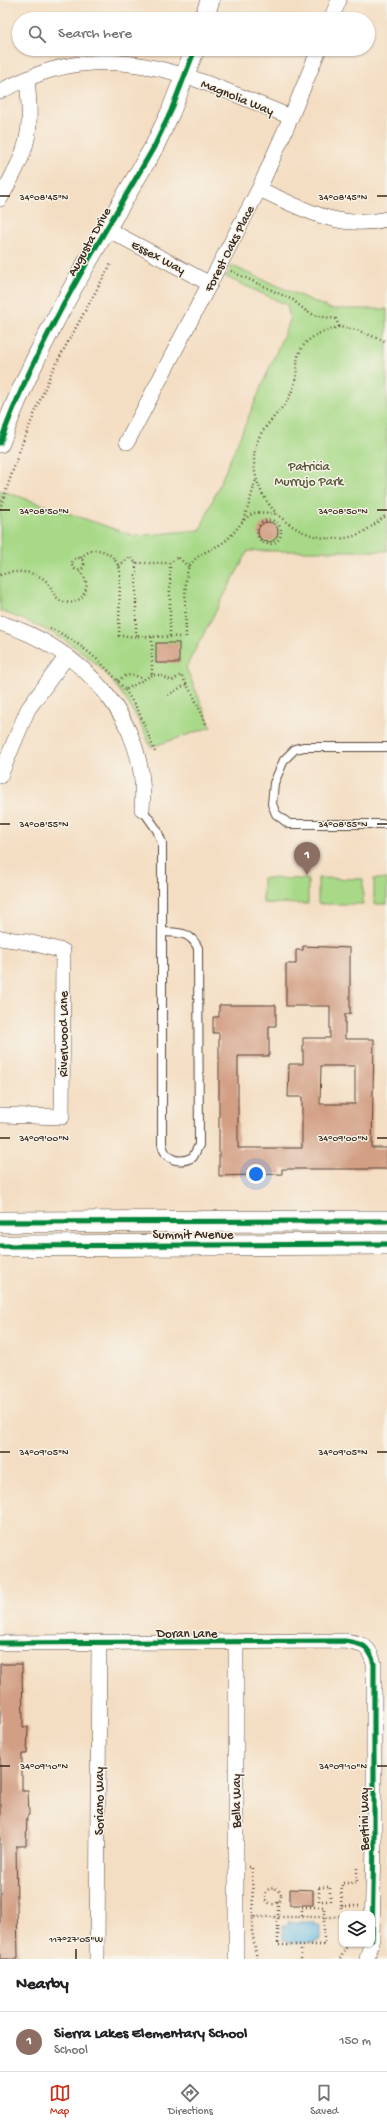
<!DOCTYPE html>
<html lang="en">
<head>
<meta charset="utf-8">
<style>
	:root { --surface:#fff; --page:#f6f6f6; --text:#202124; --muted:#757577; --line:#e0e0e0; --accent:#c8321e }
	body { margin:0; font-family:"Gochi Hand",sans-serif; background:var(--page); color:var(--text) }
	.controls { position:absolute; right:12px; bottom:12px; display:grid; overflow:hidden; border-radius:8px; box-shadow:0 1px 3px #0004 }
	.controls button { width:36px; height:36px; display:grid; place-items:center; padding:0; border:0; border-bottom:1px solid var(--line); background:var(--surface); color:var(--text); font:20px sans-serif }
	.you { position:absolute; left:256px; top:1174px; width:14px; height:14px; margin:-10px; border:3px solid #fff; border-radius:50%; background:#1a73e8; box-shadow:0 0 0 6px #1a73e833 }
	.badge { display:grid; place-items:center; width:26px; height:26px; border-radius:50%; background:var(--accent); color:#fff; font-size:13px; font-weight:700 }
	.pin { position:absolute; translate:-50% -33px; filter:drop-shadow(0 1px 2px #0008) }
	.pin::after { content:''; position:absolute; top:21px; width:14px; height:12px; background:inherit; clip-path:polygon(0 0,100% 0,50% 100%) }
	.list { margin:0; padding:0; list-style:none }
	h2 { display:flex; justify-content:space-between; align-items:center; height:52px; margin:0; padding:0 16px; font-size:17px }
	h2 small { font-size:13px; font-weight:400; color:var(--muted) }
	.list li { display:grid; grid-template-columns:26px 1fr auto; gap:12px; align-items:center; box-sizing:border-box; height:60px; padding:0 16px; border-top:1px solid var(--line) }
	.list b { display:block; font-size:15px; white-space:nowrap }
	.list p { margin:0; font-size:13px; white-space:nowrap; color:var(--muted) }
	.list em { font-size:13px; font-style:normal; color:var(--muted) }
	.icon { flex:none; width:22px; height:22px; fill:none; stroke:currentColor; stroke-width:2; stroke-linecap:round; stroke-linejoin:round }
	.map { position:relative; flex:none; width:387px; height:1959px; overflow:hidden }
	.search { position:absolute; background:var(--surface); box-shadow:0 1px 3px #0004; left:12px; right:12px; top:12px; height:44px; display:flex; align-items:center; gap:10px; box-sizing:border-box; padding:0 14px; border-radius:22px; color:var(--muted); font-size:15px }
	.sheet { height:112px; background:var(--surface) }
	nav { display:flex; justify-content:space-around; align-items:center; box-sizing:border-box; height:56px; border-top:1px solid var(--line); background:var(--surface); font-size:11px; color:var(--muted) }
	nav a { display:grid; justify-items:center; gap:2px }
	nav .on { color:var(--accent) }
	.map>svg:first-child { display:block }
</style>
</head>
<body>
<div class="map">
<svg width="387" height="1959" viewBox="0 0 387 1959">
	<rect width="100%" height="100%" fill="#f7f3e8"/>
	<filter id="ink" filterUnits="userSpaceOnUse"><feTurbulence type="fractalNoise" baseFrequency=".025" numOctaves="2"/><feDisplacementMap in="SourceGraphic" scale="8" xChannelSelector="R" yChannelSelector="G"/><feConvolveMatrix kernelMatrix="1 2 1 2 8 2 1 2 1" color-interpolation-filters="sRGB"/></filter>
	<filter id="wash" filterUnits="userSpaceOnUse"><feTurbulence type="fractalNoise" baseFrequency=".012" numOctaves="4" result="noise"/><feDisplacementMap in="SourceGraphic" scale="16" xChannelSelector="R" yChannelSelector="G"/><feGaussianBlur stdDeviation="0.9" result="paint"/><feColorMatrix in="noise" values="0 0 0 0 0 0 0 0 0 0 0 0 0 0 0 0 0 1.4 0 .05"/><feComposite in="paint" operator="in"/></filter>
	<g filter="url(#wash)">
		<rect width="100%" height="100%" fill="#f4dec3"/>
		<g fill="#a7d987" stroke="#718252">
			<path d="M 232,266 L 331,309 L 387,309 L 387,551 L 248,551 L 186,667 L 211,727 L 151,747 C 119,672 77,637 0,611 L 0,490 L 135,536 L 200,530 L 290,320 L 287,305 L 226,277 Z"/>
			<path d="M 263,878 L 308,879 L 308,904 L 263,903 Z"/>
			<path d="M 318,878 L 363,879 L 363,904 L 318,904 Z"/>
			<rect x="374" y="879" width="13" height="25"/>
		</g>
		<path fill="#67bae3" stroke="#517280" d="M 288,1922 L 315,1922 L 315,1925 L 320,1925 L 320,1940 L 315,1940 L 315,1943 L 288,1943 L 288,1940 L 283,1940 L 283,1925 L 288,1925 Z"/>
		<g id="blocks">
			<g fill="#d39f84" fill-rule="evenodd">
				<circle cx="268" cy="532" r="10"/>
				<rect x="156" y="643" width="23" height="20"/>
				<path d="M 303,946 L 350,948 L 350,1014 L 345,1014 L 345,1039 L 374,1039 L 372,1148 L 387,1148 L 387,1169 L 282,1169 L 282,1174 L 219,1176 L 219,1033 L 213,1033 L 213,1017 L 219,1017 L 219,1005 L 276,1005 L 276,1026 L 269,1026 L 269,1056 L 238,1056 L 238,1148 L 302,1148 L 302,1097 L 288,1097 L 289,1064 L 303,1064 L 303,1038 L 330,1038 L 330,1006 L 286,1006 L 286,964 L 296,964 L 296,950 L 303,950 ZM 321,1066 L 355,1066 L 355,1104 L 320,1104 Z"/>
				<path d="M 0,1664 L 22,1664 L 23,1727 L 28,1727 L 27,1754 L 22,1754 L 22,1791 L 28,1791 L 29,1815 L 27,1816 L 26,1846 L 16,1846 L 18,1959 L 0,1959 Z"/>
				<path d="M 290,1889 L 313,1890 L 313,1905 L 290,1905 Z"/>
			</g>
		</g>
	</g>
	<g filter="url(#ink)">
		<use href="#blocks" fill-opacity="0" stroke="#574537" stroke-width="1"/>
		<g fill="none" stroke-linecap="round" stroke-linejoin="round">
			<defs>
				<g id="service">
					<path d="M 387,747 L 304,747 L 295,749 L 284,760 L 274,783 L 272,804 L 276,814 L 289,824 L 387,824"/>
					<path d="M 142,809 L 157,830 L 162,843 L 162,1144 C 165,1161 180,1164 193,1157 L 199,1145 L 198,948 C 190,931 179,933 162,932"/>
				</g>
				<g id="minor">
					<path d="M 331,19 L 339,0"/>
					<path d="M 0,91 C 16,84 33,75 51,70 C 137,45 212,86 291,117"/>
					<path d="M 259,189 C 301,208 339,231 387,219"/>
					<path d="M 0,199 C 28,148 33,138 27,80"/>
					<path d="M 107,229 L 210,284"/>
					<path d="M 127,442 L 259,189 L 291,117 L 319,49"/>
					<path d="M 0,623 C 81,647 150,720 142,809"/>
					<path d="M 0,776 L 28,709 L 67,656"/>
					<path d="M 0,938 L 28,942 L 63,951 L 62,1117 L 0,1115"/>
					<path d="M 0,1643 L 345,1641 C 363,1644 369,1645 374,1664 L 374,1841 L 372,1939"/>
					<path d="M 97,1959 L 99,1643"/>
					<path d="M 236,1959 L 236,1643"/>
					<path d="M 367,1959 L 371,1944"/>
				</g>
				<g id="tertiary">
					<path d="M 204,19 L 210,0"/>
					<path d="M 0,443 C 38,338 99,243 154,147 L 171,111 L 195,49"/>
				</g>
				<g id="secondary">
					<path d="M 0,1222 L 387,1221"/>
					<path d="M 0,1246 L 387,1244"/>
				</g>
			</defs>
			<use href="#service" stroke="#574537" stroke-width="10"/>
			<use href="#minor" stroke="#574537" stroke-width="16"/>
			<use href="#tertiary" stroke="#574537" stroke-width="20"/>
			<use href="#secondary" stroke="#574537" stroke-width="22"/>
			<g stroke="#574537" stroke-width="2.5" stroke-dasharray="1 3" stroke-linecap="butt">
				<path d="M 231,271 L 293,300 L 306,311 L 314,315 L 336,319 L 339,327 L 357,330 L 387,342"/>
				<path d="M 339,327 C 322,331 303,338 298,357 C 297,361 297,365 297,369 C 297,377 294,386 291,393 C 282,414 260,425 255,449 C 246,502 302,551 354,536 C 367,532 376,522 387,515"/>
				<path d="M 0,509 L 20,449 L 52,371 L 112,262"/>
				<circle cx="269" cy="532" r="12"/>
				<path d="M 243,520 L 249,504 L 256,479"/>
				<circle cx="78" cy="564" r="6"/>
				<path d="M 81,558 C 95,542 113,552 120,569 L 119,636 L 186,637 C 186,622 183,579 189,567 C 197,553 212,550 224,542 C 235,534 240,521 252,514 C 259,511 268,513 276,514"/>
				<path d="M 136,563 L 136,637"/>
				<path d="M 170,563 L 170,637"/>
				<path d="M 119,566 L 130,557 L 136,563 L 170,563 L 178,557 L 189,567"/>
				<path d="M 0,575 C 15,570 35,570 47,582 C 52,587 53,595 59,600 C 80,611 97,585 78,570"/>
				<path d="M 50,628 C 80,642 105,664 125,690 L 152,675"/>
				<path d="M 152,637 L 152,675 L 160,675 L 172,681 L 181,675 L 194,697 L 206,724"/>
				<path d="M 118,681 C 125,674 134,673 142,679"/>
				<path d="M 125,690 L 138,710 L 156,754"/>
				<path d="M 168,695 L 187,684"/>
				<path d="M 249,1867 L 252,1867 L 253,1917"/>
				<rect x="319" y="1887" width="11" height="14"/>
				<circle cx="273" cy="1896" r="8"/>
				<path d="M 278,1902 L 278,1945 L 324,1945 L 324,1907 L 302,1907 L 302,1917"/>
				<path d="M 341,1906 L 342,1883 L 357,1883 L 357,1868 L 359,1868"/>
				<path d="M 341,1917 L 341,1906 L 360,1906"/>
				<path d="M 257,1959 L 252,1931 L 253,1917 L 341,1917"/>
				<path d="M 301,1959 L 301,1945"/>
				<path d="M 340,1959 L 348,1944"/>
			</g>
			<use href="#service" stroke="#fff" stroke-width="8"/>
			<use href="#minor" stroke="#fff" stroke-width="15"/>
			<use href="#tertiary" stroke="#fff" stroke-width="19"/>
			<use href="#secondary" stroke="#fff" stroke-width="21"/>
			<defs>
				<g id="cycleway">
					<path d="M 0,443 C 38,338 99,243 154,147 L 171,111 L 195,49"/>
					<path d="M 0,1222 L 387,1221"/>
					<path d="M 0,1246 L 387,1244"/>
					<path d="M 0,1643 L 345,1641 C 363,1644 369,1645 374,1664 L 374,1841 L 372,1939"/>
				</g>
			</defs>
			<use href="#cycleway" stroke="#f7f3e8" stroke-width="8"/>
			<use href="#cycleway" stroke="#00873e" stroke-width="5"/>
		</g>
	</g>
	<path fill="none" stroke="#3b2a1e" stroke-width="1.5" d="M 0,196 L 10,196M 377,196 L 387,196M 0,510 L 10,510M 377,510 L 387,510M 0,824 L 10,824M 377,824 L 387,824M 0,1138 L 10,1138M 377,1138 L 387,1138M 0,1452 L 10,1452M 377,1452 L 387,1452M 0,1766 L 10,1766M 377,1766 L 387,1766M 76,1949 L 76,1959"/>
	<g text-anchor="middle" stroke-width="3" stroke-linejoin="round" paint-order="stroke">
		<g font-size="13" fill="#3b2a1e" stroke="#f7f3e8">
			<text transform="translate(238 96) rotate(22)" y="5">Magnolia Way</text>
			<text transform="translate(88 241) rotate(-61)" y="5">Augusta Drive</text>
			<text transform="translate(228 248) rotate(-63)" y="5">Forest Oaks Place</text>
			<text transform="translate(159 256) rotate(28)" y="5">Essex Way</text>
			<text transform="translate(62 1034) rotate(-90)" y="5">Riverwood Lane</text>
			<text x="193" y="1238">Summit Avenue</text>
			<text x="187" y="1637">Doran Lane</text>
			<text transform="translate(98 1801) rotate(-90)" y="5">Soriano Way</text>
			<text transform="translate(235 1801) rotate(-90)" y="5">Bella Way</text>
			<text transform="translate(363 1819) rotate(-90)" y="5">Bertini Way</text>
		</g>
		<g font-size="13" fill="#565638" stroke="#f7f3e8">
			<text x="309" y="470">Patricia<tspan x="309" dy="15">Murrujo Park</tspan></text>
		</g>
	</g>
	<g font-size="10" text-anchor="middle" fill="#3b2a1e" stroke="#f7f3e8" stroke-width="3" stroke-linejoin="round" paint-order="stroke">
		<text x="343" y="200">34°08'45"N</text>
		<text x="44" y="200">34°08'45"N</text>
		<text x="44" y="514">34°08'50"N</text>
		<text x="343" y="514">34°08'50"N</text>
		<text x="44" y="827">34°08'55"N</text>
		<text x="343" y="827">34°08'55"N</text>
		<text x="343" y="1141">34°09'00"N</text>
		<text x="44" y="1141">34°09'00"N</text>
		<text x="44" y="1455">34°09'05"N</text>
		<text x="343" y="1455">34°09'05"N</text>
		<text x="343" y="1769">34°09'10"N</text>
		<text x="44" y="1769">34°09'10"N</text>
		<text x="76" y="1942">117°27'05"W</text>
	</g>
</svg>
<div class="controls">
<button><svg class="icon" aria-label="layers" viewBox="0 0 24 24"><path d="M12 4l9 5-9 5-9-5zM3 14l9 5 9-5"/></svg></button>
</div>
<div class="you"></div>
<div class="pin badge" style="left:307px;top:875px;background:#8d6e63">1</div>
<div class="search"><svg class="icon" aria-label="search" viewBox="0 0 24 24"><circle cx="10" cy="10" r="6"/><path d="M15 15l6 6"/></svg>Search here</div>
</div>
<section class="sheet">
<h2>Nearby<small></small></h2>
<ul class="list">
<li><span class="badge" style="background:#8d6e63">1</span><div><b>Sierra Lakes Elementary School</b><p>School</p></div><em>150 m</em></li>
</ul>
</section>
<nav>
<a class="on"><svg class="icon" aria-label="map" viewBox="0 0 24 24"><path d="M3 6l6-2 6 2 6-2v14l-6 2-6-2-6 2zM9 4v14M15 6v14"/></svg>Map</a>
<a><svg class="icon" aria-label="directions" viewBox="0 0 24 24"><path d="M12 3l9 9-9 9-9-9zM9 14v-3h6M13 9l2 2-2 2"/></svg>Directions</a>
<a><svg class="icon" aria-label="saved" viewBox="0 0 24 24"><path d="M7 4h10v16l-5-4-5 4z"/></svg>Saved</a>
</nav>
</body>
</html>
